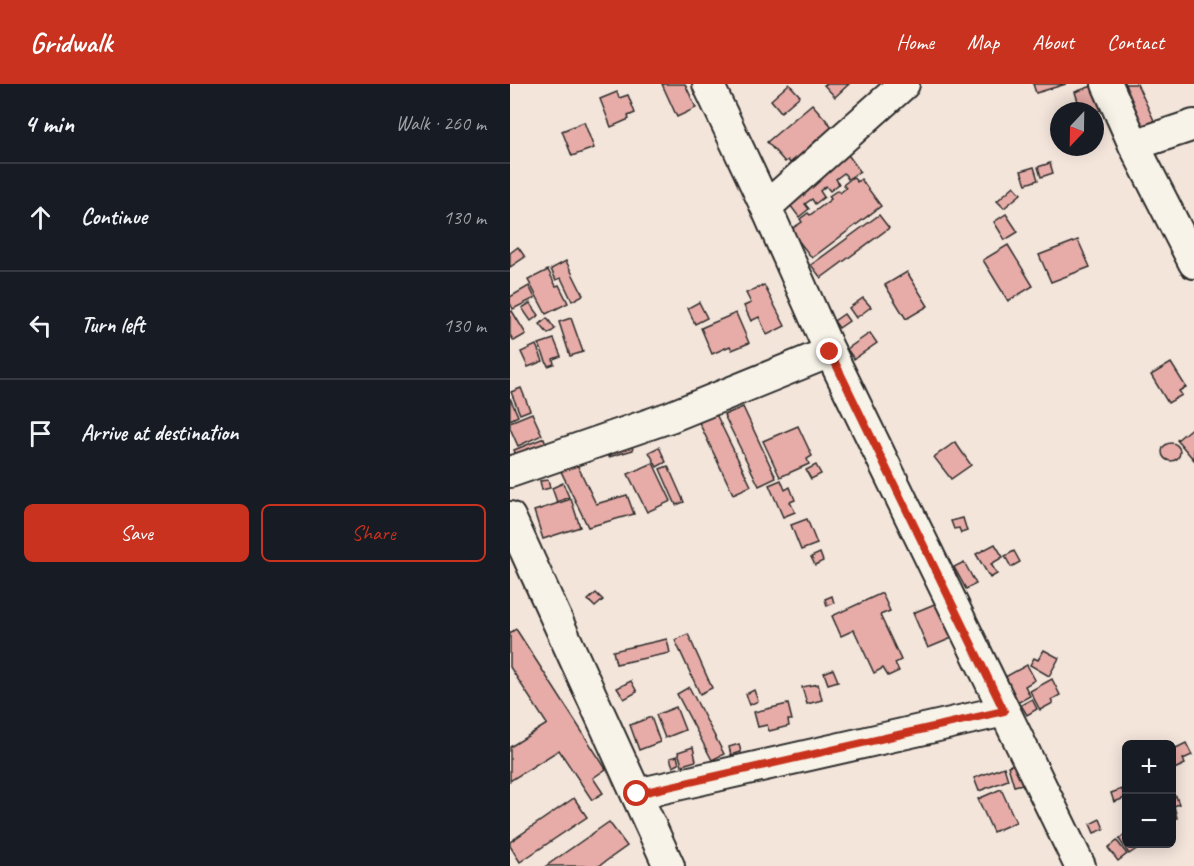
<!DOCTYPE html>
<html lang="en">
<head>
<meta charset="utf-8">
<style>
	:root { --surface:#171b24; --page:#20242c; --text:#f1f3f6; --muted:#9ea1a6; --line:#363941; --accent:#c8321e }
	body { margin:0; font-family:Caveat,sans-serif; background:var(--page); color:var(--text) }
	.controls { position:absolute; right:18px; bottom:18px; display:grid; overflow:hidden; border-radius:9px; box-shadow:0 3px 15px #0003 }
	.controls button { width:54px; height:54px; display:grid; place-items:center; padding:0; border:0; border-bottom:2px solid var(--line); background:var(--surface); color:var(--text); font:30px sans-serif }
	.compass { position:absolute; left:540px; top:18px; width:54px; height:54px; border-radius:50%; background:var(--surface); box-shadow:0 3px 15px #0003; rotate:202deg }
	.stop { position:absolute; width:18px; height:18px; margin:-14px; border:4px solid #c8321e; border-radius:50%; background:#fff }
	.stop.end { background:#c8321e; border-color:#fff; box-shadow:0 2px 6px #0008 }
	.list { margin:0; padding:0; list-style:none }
	h2 { display:flex; justify-content:space-between; align-items:center; height:78px; margin:0; padding:0 24px; font-size:26px }
	h2 small { font-size:20px; font-weight:400; color:var(--muted) }
	.list li { display:grid; grid-template-columns:39px 1fr auto; gap:18px; align-items:center; box-sizing:border-box; height:108px; padding:0 24px; border-top:2px solid var(--line) }
	.list b { display:block; font-size:22px; white-space:nowrap }
	.list em { font-size:20px; font-style:normal; color:var(--muted) }
	.actions { display:flex; gap:12px; padding:18px 24px }
	.actions a { flex:1; padding:14px 0; border:2px solid var(--accent); border-radius:9px; text-align:center; font-size:21px; color:var(--accent) }
	.actions .main { background:var(--accent); color:#fff }
	.icon { flex:none; width:33px; height:33px; fill:none; stroke:currentColor; stroke-width:2; stroke-linecap:round; stroke-linejoin:round }
	.map { position:relative; flex:none; width:684px; height:782px; overflow:hidden }
	header { display:flex; align-items:center; gap:36px; box-sizing:border-box; height:84px; padding:0 30px; background:var(--accent); color:#fff }
	header strong { font-size:28px }
	nav { display:flex; gap:33px; margin-inline-start:auto; font-size:21px }
	main { display:flex }
	aside { flex:1; background:var(--surface) }
	.map>svg:first-child { display:block }
</style>
</head>
<body>
<header>
<strong>Gridwalk</strong>
<nav><a>Home</a><a>Map</a><a>About</a><a>Contact</a></nav>
</header>
<main>
<aside>
<h2>4 min<small>Walk · 260 m</small></h2>
<ul class="list">
<li><svg class="icon" aria-label="ahead" viewBox="0 0 24 24"><path d="M12 20V5M6 11l6-6 6 6"/></svg><div><b>Continue</b></div><em>130 m</em></li>
<li><svg class="icon" aria-label="left" viewBox="0 0 24 24"><path d="M17 20v-9H6M10 6l-5 5 5 5"/></svg><div><b>Turn left</b></div><em>130 m</em></li>
<li><svg class="icon" aria-label="arrive" viewBox="0 0 24 24"><path d="M6 21V4h12l-3 4 3 4H6"/></svg><div><b>Arrive at destination</b></div></li>
</ul>
<div class="actions"><a class="main">Save</a><a>Share</a></div>
</aside>
<div class="map">
<svg width="684" height="782" viewBox="0 0 684 782">
	<rect width="100%" height="100%" fill="#f4e5db"/>
	<filter id="ink" filterUnits="userSpaceOnUse"><feTurbulence type="fractalNoise" baseFrequency=".0167" numOctaves="2"/><feDisplacementMap in="SourceGraphic" scale="12" xChannelSelector="R" yChannelSelector="G"/><feConvolveMatrix kernelMatrix="1 2 1 2 8 2 1 2 1" color-interpolation-filters="sRGB"/></filter>
	<g filter="url(#ink)">
		<g fill="#e7aca7" stroke="#2b2b2b" stroke-width="1.5">
			<path d="M 152,0 L 175,0 L 186,24 L 167,33 Z"/>
			<path d="M 279,0 L 290,12 L 271,28 L 261,16 Z"/>
			<path d="M 316,0 L 339,0 L 325,13 L 314,1 Z"/>
			<path d="M 523,0 L 556,0 L 526,9 Z"/>
			<path d="M 612,0 L 627,0 L 648,45 L 636,51 Z"/>
			<path d="M 585,1 L 593,25 L 585,28 L 571,27 L 565,8 Z"/>
			<path d="M 107,8 L 109,14 L 118,11 L 125,29 L 118,32 L 119,35 L 101,43 L 90,15 Z"/>
			<path d="M 302,20 L 324,45 L 313,55 L 310,53 L 300,62 L 302,64 L 288,76 L 286,74 L 280,79 L 278,76 L 275,78 L 257,58 Z"/>
			<path d="M 74,38 L 84,64 L 62,72 L 52,47 Z"/>
			<path d="M 336,68 L 350,87 L 338,95 L 334,89 L 326,95 L 329,100 L 320,107 L 316,102 L 310,107 L 314,113 L 305,120 L 302,115 L 295,120 L 299,125 L 289,133 L 274,113 Z"/>
			<path d="M 540,79 L 543,89 L 531,93 L 528,83 Z"/>
			<path d="M 524,83 L 528,96 L 516,100 L 511,87 Z"/>
			<path d="M 343,93 L 347,98 L 351,95 L 371,122 L 302,174 L 280,146 L 292,138 L 290,135 L 298,129 L 300,131 L 321,115 L 319,112 L 328,106 L 330,109 L 336,104 L 333,101 Z"/>
			<path d="M 504,102 L 511,110 L 494,124 L 487,117 Z"/>
			<path d="M 496,130 L 508,148 L 495,156 L 484,138 Z"/>
			<path d="M 369,131 L 379,144 L 311,194 L 301,181 Z"/>
			<path d="M 568,156 L 580,183 L 541,198 L 529,171 Z"/>
			<path d="M 498,161 L 523,202 L 498,217 L 473,176 Z"/>
			<path d="M 8,163 L 15,173 L 0,183 L 0,169 Z"/>
			<path d="M 56,177 L 73,211 L 62,217 L 51,194 L 46,196 L 41,185 Z"/>
			<path d="M 38,186 L 46,202 L 49,201 L 58,219 L 36,230 L 18,196 Z"/>
			<path d="M 397,188 L 418,222 L 396,235 L 375,201 Z"/>
			<path d="M 254,201 L 275,242 L 257,251 L 249,233 L 241,237 L 234,222 L 241,219 L 236,209 Z"/>
			<path d="M 19,202 L 25,214 L 3,225 L 0,219 L 0,213 Z"/>
			<path d="M 353,214 L 361,223 L 346,234 L 339,224 Z"/>
			<path d="M 189,218 L 197,234 L 185,240 L 178,224 Z"/>
			<path d="M 20,219 L 29,231 L 21,237 L 12,224 Z"/>
			<path d="M 2,227 L 16,250 L 4,257 L 0,251 L 0,228 Z"/>
			<path d="M 226,229 L 239,259 L 222,266 L 220,262 L 202,270 L 191,244 Z"/>
			<path d="M 334,230 L 339,237 L 329,244 L 324,237 Z"/>
			<path d="M 37,234 L 45,245 L 38,250 L 30,240 Z"/>
			<path d="M 61,234 L 73,268 L 60,272 L 49,238 Z"/>
			<path d="M 360,249 L 367,259 L 344,275 L 337,265 Z"/>
			<path d="M 44,255 L 51,272 L 43,275 L 44,280 L 38,282 L 29,260 Z"/>
			<path d="M 26,261 L 33,277 L 18,283 L 11,268 Z"/>
			<path d="M 661,279 L 676,303 L 669,307 L 672,311 L 658,319 L 641,291 Z"/>
			<path d="M 11,304 L 20,326 L 10,330 L 1,308 Z"/>
			<path d="M 0,314 L 8,332 L 0,336 Z"/>
			<path d="M 233,323 L 266,394 L 249,402 L 214,331 Z"/>
			<path d="M 204,326 L 241,402 L 223,410 L 187,334 Z"/>
			<path d="M 22,329 L 32,351 L 8,362 L 0,344 L 0,338 Z"/>
			<path d="M 288,342 L 302,372 L 297,375 L 299,380 L 270,393 L 253,357 Z"/>
			<path d="M 684,342 L 684,376 L 667,356 Z"/>
			<path d="M 34,354 L 37,363 L 7,374 L 4,366 Z"/>
			<path d="M 120,355 L 123,366 L 99,373 L 96,361 Z"/>
			<path d="M 445,358 L 461,381 L 441,395 L 424,373 Z"/>
			<circle cx="661" cy="368" r="9"/>
			<path d="M 149,363 L 156,378 L 147,383 L 139,368 Z"/>
			<path d="M 63,372 L 86,420 L 117,411 L 124,430 L 78,443 L 47,379 Z"/>
			<path d="M 143,379 L 161,417 L 137,428 L 118,390 Z"/>
			<path d="M 306,381 L 311,390 L 301,395 L 296,386 Z"/>
			<path d="M 158,382 L 174,418 L 166,421 L 150,385 Z"/>
			<path d="M 38,396 L 40,404 L 32,406 L 30,397 Z"/>
			<path d="M 271,396 L 275,406 L 280,403 L 285,416 L 280,418 L 285,428 L 273,433 L 259,401 Z"/>
			<path d="M 53,399 L 59,413 L 47,418 L 42,404 Z"/>
			<path d="M 61,415 L 70,443 L 33,455 L 24,427 Z"/>
			<path d="M 453,434 L 457,447 L 451,449 L 449,444 L 444,445 L 441,437 Z"/>
			<path d="M 297,435 L 307,460 L 291,466 L 281,441 Z"/>
			<path d="M 485,460 L 493,473 L 481,480 L 487,490 L 480,494 L 466,470 Z"/>
			<path d="M 504,467 L 510,478 L 501,483 L 495,472 Z"/>
			<path d="M 310,469 L 313,477 L 305,481 L 301,473 Z"/>
			<path d="M 454,478 L 466,500 L 456,505 L 444,483 Z"/>
			<path d="M 86,509 L 93,516 L 85,523 L 78,516 Z"/>
			<path d="M 372,509 L 380,527 L 370,531 L 391,576 L 385,579 L 389,587 L 378,592 L 373,584 L 364,589 L 344,546 L 331,552 L 322,532 Z"/>
			<path d="M 322,512 L 324,519 L 317,522 L 315,515 Z"/>
			<path d="M 427,519 L 442,554 L 418,564 L 403,529 Z"/>
			<path d="M 6,545 L 96,685 L 83,694 L 93,709 L 82,716 L 49,666 L 0,697 L 0,663 L 37,640 L 0,583 L 0,549 Z"/>
			<path d="M 178,550 L 202,604 L 190,610 L 165,556 Z"/>
			<path d="M 157,555 L 160,569 L 106,580 L 103,567 Z"/>
			<path d="M 534,566 L 549,574 L 539,592 L 520,581 L 524,574 L 528,576 Z"/>
			<path d="M 517,581 L 525,596 L 515,602 L 520,612 L 507,619 L 495,593 Z"/>
			<path d="M 323,585 L 328,597 L 318,600 L 314,589 Z"/>
			<path d="M 542,595 L 550,611 L 541,616 L 543,619 L 530,626 L 520,607 Z"/>
			<path d="M 121,597 L 127,608 L 114,615 L 107,604 Z"/>
			<path d="M 308,600 L 312,616 L 297,620 L 292,603 Z"/>
			<path d="M 179,603 L 214,670 L 202,676 L 167,610 Z"/>
			<path d="M 244,606 L 248,617 L 240,621 L 236,610 Z"/>
			<path d="M 522,615 L 527,625 L 517,631 L 511,621 Z"/>
			<path d="M 278,620 L 282,636 L 278,636 L 279,642 L 259,647 L 257,641 L 248,643 L 244,628 Z"/>
			<path d="M 166,623 L 175,646 L 155,654 L 146,631 Z"/>
			<path d="M 141,633 L 150,658 L 129,666 L 120,641 Z"/>
			<path d="M 676,659 L 682,671 L 673,675 L 675,680 L 662,686 L 662,666 Z"/>
			<path d="M 229,660 L 231,668 L 221,671 L 219,663 Z"/>
			<path d="M 183,663 L 186,677 L 172,681 L 168,668 Z"/>
			<path d="M 167,672 L 169,680 L 163,683 L 160,674 Z"/>
			<path d="M 511,678 L 517,699 L 504,702 L 498,682 Z"/>
			<path d="M 494,683 L 498,696 L 469,707 L 464,694 Z"/>
			<path d="M 491,705 L 506,738 L 483,748 L 468,715 Z"/>
			<path d="M 612,705 L 615,714 L 604,718 L 601,709 Z"/>
			<path d="M 666,712 L 669,720 L 664,722 L 667,734 L 662,735 L 662,713 Z"/>
			<path d="M 64,714 L 77,733 L 10,778 L 0,762 L 0,758 Z"/>
			<path d="M 590,735 L 594,745 L 584,749 L 580,740 Z"/>
			<path d="M 99,738 L 117,762 L 89,782 L 36,782 Z"/>
			<path d="M 616,749 L 616,760 L 629,760 L 631,762 L 619,770 L 609,755 Z"/>
			<path d="M 607,757 L 617,770 L 608,777 L 598,764 Z"/>
		</g>
		<g fill="none" stroke-linecap="round" stroke-linejoin="round">
			<defs>
				<g id="minor">
					<path d="M 198,0 L 256,123 L 320,268 L 570,782"/>
					<path d="M 597,0 L 624,61 L 684,179"/>
					<path d="M 624,61 L 684,41"/>
					<path d="M 256,123 L 394,0"/>
					<path d="M 0,388 L 160,333 L 320,268"/>
					<path d="M 0,433 L 159,782"/>
					<path d="M 127,710 L 494,627"/>
				</g>
			</defs>
			<use href="#minor" stroke="#2b2b2b" stroke-width="34"/>
			<use href="#minor" stroke="#f7f3e8" stroke-width="30"/>
		</g>
	</g>
	<g fill="none" stroke-linecap="round" stroke-linejoin="round" filter="url(#ink)">
		<path stroke="#c8321e" stroke-width="8" d="M 127,710 L 494,627 L 320,268"/>
	</g>
</svg>
<div class="controls">
<button>+</button>
<button>−</button>
</div>
<svg class="compass" viewBox="-18 -18 36 36"><path d="M0-13l5 13h-10z" fill="#e53935"/><path d="M0 13l5-13h-10z" fill="#9ea1a6"/></svg>
<div class="stop" style="left:127px;top:710px"></div>
<div class="stop end" style="left:320px;top:268px"></div>
</div>
</main>
</body>
</html>
